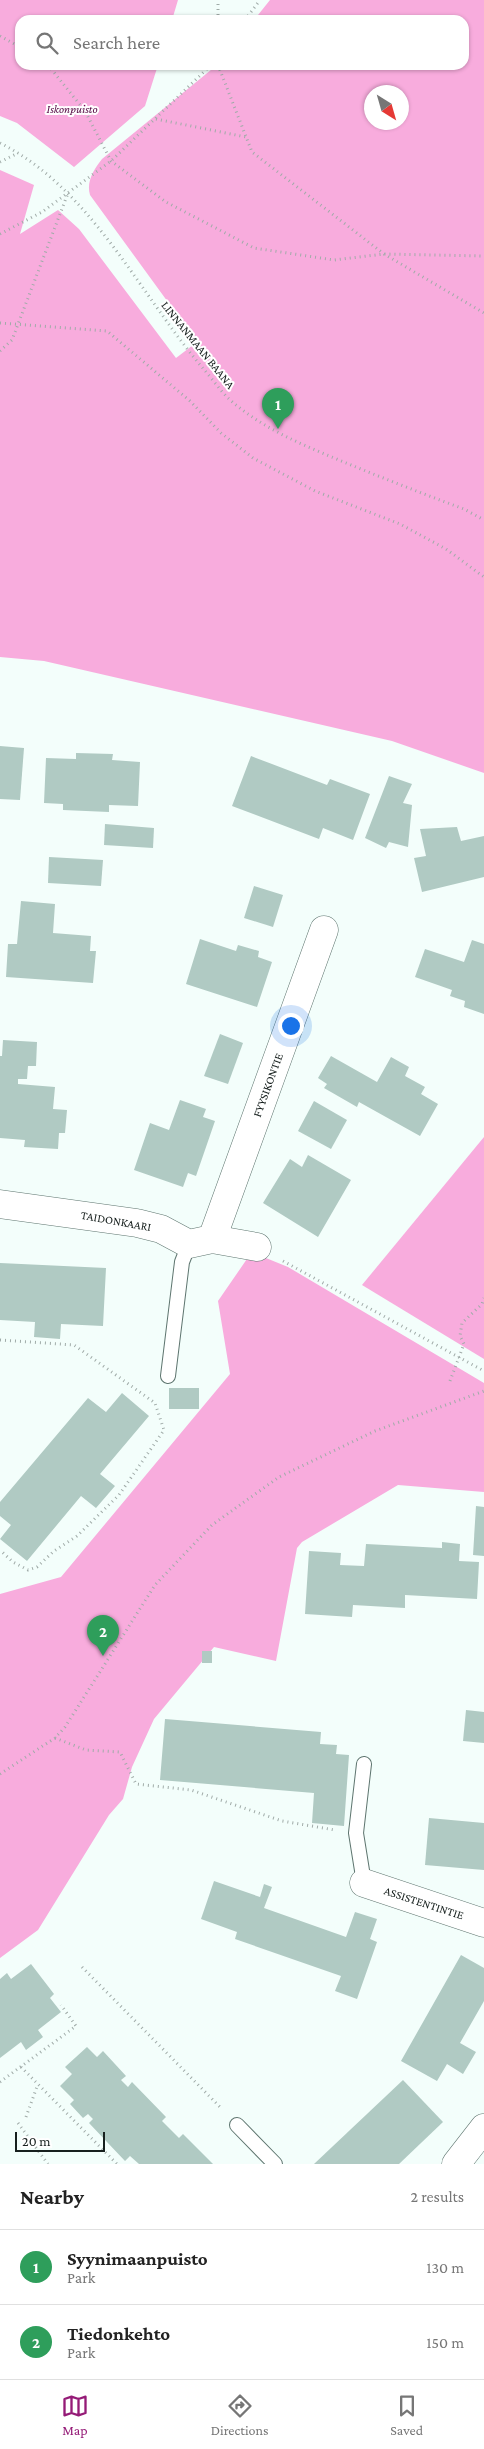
<!DOCTYPE html>
<html lang="en">
<head>
<meta charset="utf-8">
<style>
	:root { --surface:#fff; --page:#f6f6f6; --text:#222; --muted:#767676; --line:#e0e0e0; --accent:#951b77 }
	body { margin:0; font-family:"Crimson Pro",serif; background:var(--page); color:var(--text) }
	.compass { position:absolute; left:364px; top:85px; width:45px; height:45px; border-radius:50%; background:var(--surface); box-shadow:0 1px 4px #0004; rotate:143deg }
	.scale { position:absolute; left:15px; bottom:12px; width:90px; box-sizing:border-box; padding-left:5px; border:2px solid #17201e; border-top:0; font-size:14px; line-height:18px; white-space:nowrap; color:#17201e; -webkit-text-stroke:4px #fff; paint-order:stroke }
	.you { position:absolute; left:290px; top:1025px; width:18px; height:18px; margin:-12px; border:4px solid #fff; border-radius:50%; background:#1a73e8; box-shadow:0 0 0 8px #1a73e833 }
	.badge { display:grid; place-items:center; width:32px; height:32px; border-radius:50%; background:var(--accent); color:#fff; font-size:16px; font-weight:700 }
	.pin { position:absolute; translate:-50% -41px; filter:drop-shadow(0 1px 2px #0008) }
	.pin::after { content:''; position:absolute; top:26px; width:18px; height:15px; background:inherit; clip-path:polygon(0 0,100% 0,50% 100%) }
	.list { margin:0; padding:0; list-style:none }
	h2 { display:flex; justify-content:space-between; align-items:center; height:65px; margin:0; padding:0 20px; font-size:21px }
	h2 small { font-size:16px; font-weight:400; color:var(--muted) }
	.list li { display:grid; grid-template-columns:32px 1fr auto; gap:15px; align-items:center; box-sizing:border-box; height:75px; padding:0 20px; border-top:1px solid var(--line) }
	.list b { display:block; font-size:19px; white-space:nowrap }
	.list p { margin:0; font-size:16px; white-space:nowrap; color:var(--muted) }
	.list em { font-size:16px; font-style:normal; color:var(--muted) }
	.icon { flex:none; width:28px; height:28px; fill:none; stroke:currentColor; stroke-width:2; stroke-linecap:round; stroke-linejoin:round }
	.map { position:relative; flex:none; width:484px; height:2164px; overflow:hidden }
	.search { position:absolute; background:var(--surface); box-shadow:0 1px 4px #0004; left:15px; right:15px; top:15px; height:55px; display:flex; align-items:center; gap:12px; box-sizing:border-box; padding:0 18px; border-radius:15px; color:var(--muted); font-size:19px }
	.sheet { height:215px; background:var(--surface) }
	nav { display:flex; justify-content:space-around; align-items:center; box-sizing:border-box; height:70px; border-top:1px solid var(--line); background:var(--surface); font-size:14px; color:var(--muted) }
	nav a { display:grid; justify-items:center; gap:2px }
	nav .on { color:var(--accent) }
	.map>svg:first-child { display:block }
</style>
</head>
<body>
<div class="map">
<svg width="484" height="2164" viewBox="0 0 484 2164">
	<rect width="100%" height="100%" fill="#f3fefb"/>
	<g fill="#f8acdd" fill-rule="evenodd">
		<path d="M 0,0 L 178,0 L 172,20 L 20,20 L 20,65 L 158,65 L 145,106 L 74,167 L 17,123 L 0,116 Z"/>
		<path d="M 270,0 L 484,0 L 484,773 L 392,741 L 44,661 L 0,657 L 0,170 L 34,185 L 20,234 L 58,210 L 79,229 L 176,358 L 197,342 L 90,195 C 86,182 94,169 102,159 L 217,65 L 464,65 L 464,20 L 254,20 ZM 402,92 L 402,122 L 372,122 L 372,92 Z"/>
		<path d="M 484,1137 L 484,1359 L 362,1285 Z"/>
		<path d="M 249,1256 L 261,1256 L 288,1267 L 484,1383 L 484,1492 L 398,1485 L 302,1542 L 297,1548 L 276,1661 L 214,1647 L 154,1719 L 132,1767 L 123,1799 L 109,1815 L 38,1930 L 0,1958 L 0,1594 L 61,1577 L 230,1374 L 218,1301 Z"/>
	</g>
	<g fill="#b0cac3">
		<path d="M 0,746 L 24,748 L 20,800 L 0,799 Z"/>
		<path d="M 76,753 L 113,754 L 112,760 L 140,762 L 138,806 L 109,805 L 109,812 L 63,810 L 63,804 L 44,803 L 46,758 L 76,759 Z"/>
		<path d="M 251,756 L 327,785 L 330,779 L 370,794 L 353,840 L 323,828 L 319,839 L 232,806 Z"/>
		<path d="M 389,776 L 412,784 L 403,803 L 412,805 L 408,847 L 389,842 L 386,848 L 365,838 Z"/>
		<path d="M 105,824 L 154,828 L 153,848 L 104,845 Z"/>
		<path d="M 457,827 L 461,841 L 484,836 L 484,877 L 422,892 L 414,858 L 426,856 L 420,829 Z"/>
		<path d="M 49,857 L 103,860 L 101,886 L 48,883 Z"/>
		<path d="M 254,886 L 283,895 L 273,927 L 244,918 Z"/>
		<path d="M 21,901 L 55,904 L 53,933 L 91,936 L 90,951 L 96,951 L 93,983 L 6,977 L 8,944 L 17,944 Z"/>
		<path d="M 200,939 L 236,951 L 238,945 L 259,951 L 258,957 L 272,962 L 257,1007 L 186,984 Z"/>
		<path d="M 472,940 L 484,944 L 484,1014 L 464,1007 L 465,1001 L 450,996 L 452,990 L 415,977 L 425,949 L 464,962 Z"/>
		<path d="M 220,1034 L 243,1043 L 228,1084 L 204,1076 Z"/>
		<path d="M 3,1040 L 37,1042 L 36,1066 L 28,1066 L 27,1079 L 18,1079 L 18,1084 L 55,1087 L 53,1109 L 67,1110 L 65,1133 L 59,1133 L 58,1149 L 24,1147 L 25,1140 L 0,1138 L 0,1056 L 2,1056 Z"/>
		<path d="M 331,1056 L 377,1082 L 391,1057 L 409,1067 L 405,1076 L 425,1087 L 421,1094 L 438,1104 L 420,1136 L 359,1102 L 357,1107 L 324,1088 L 327,1084 L 318,1078 Z"/>
		<path d="M 180,1100 L 206,1109 L 203,1117 L 215,1121 L 196,1176 L 188,1173 L 183,1187 L 134,1170 L 150,1123 L 169,1130 Z"/>
		<path d="M 314,1101 L 347,1120 L 331,1149 L 298,1131 Z"/>
		<path d="M 308,1155 L 351,1180 L 318,1237 L 263,1203 L 290,1159 L 302,1167 Z"/>
		<path d="M 0,1263 L 106,1268 L 103,1326 L 61,1324 L 60,1339 L 34,1337 L 35,1322 L 0,1320 Z"/>
		<rect x="169" y="1388" width="30" height="21"/>
		<path d="M 122,1393 L 149,1416 L 100,1474 L 115,1486 L 96,1508 L 81,1496 L 27,1561 L 0,1539 L 11,1525 L 0,1516 L 0,1502 L 88,1398 L 106,1412 Z"/>
		<path d="M 476,1506 L 484,1507 L 484,1556 L 473,1555 Z"/>
		<path d="M 442,1542 L 460,1544 L 459,1561 L 479,1562 L 477,1599 L 405,1595 L 405,1608 L 353,1605 L 352,1617 L 305,1614 L 309,1551 L 341,1553 L 340,1565 L 364,1566 L 366,1544 L 442,1548 Z"/>
		<rect x="202" y="1651" width="10" height="12"/>
		<path d="M 466,1710 L 484,1712 L 484,1743 L 463,1741 Z"/>
		<path d="M 165,1719 L 321,1732 L 320,1744 L 337,1745 L 336,1754 L 349,1755 L 344,1826 L 312,1823 L 314,1793 L 160,1780 Z"/>
		<path d="M 429,1818 L 484,1823 L 484,1870 L 425,1865 Z"/>
		<path d="M 214,1881 L 260,1897 L 264,1884 L 272,1887 L 264,1908 L 346,1937 L 355,1912 L 377,1919 L 370,1939 L 377,1942 L 357,1999 L 335,1991 L 341,1976 L 235,1939 L 237,1932 L 201,1919 Z"/>
		<path d="M 461,1955 L 484,1968 L 484,2001 L 460,2043 L 476,2052 L 463,2074 L 447,2064 L 437,2081 L 401,2061 Z"/>
		<path d="M 31,1964 L 54,1994 L 50,1998 L 61,2012 L 38,2030 L 43,2037 L 26,2050 L 21,2042 L 0,2058 L 0,1979 L 7,1973 L 11,1979 Z"/>
		<path d="M 87,2047 L 97,2057 L 103,2051 L 126,2076 L 121,2080 L 128,2087 L 132,2082 L 166,2117 L 162,2121 L 179,2138 L 183,2134 L 213,2164 L 139,2164 L 130,2156 L 125,2161 L 89,2123 L 93,2119 L 88,2114 L 83,2118 L 70,2104 L 74,2100 L 60,2086 L 72,2074 L 65,2067 Z"/>
		<path d="M 403,2080 L 443,2122 L 399,2164 L 314,2164 Z"/>
	</g>
	<g fill="none" stroke-linecap="round" stroke-linejoin="round">
		<defs>
			<g id="service">
				<path d="M 168,1376 L 182,1262 L 189,1244"/>
				<path d="M 364,1764 L 356,1833 L 364,1883"/>
				<path d="M 237,2125 L 275,2164"/>
			</g>
			<g id="minor">
				<path d="M 0,1204 L 137,1223 L 161,1229 L 189,1244 L 212,1239 L 257,1247"/>
				<path d="M 212,1239 L 324,930"/>
				<path d="M 364,1883 L 484,1923"/>
				<path d="M 456,2164 L 484,2128"/>
			</g>
		</defs>
		<use href="#service" stroke="#5e756f" stroke-width="16"/>
		<use href="#minor" stroke="#5e756f" stroke-width="29"/>
		<g stroke="#a0aba8" stroke-width="3" stroke-dasharray="1 4" stroke-linecap="butt">
			<path d="M 218,20 L 218,0"/>
			<path d="M 245,20 L 260,0"/>
			<path d="M 0,36 L 20,47"/>
			<path d="M 48,65 L 85,111 L 111,161 L 166,202 L 254,248 L 334,260 L 384,254 L 484,256"/>
			<path d="M 218,65 L 252,152 L 384,254 L 484,313"/>
			<path d="M 156,119 L 246,137"/>
			<path d="M 0,143 C 90,188 138,291 201,366 C 210,376 219,389 228,398 C 263,430 308,447 351,465 C 388,480 426,495 464,509 L 484,520"/>
			<path d="M 0,162 L 18,153"/>
			<path d="M 0,234 L 42,212 L 111,161 L 211,65"/>
			<path d="M 0,323 L 107,331 L 190,401 L 221,433 L 253,458 L 315,491 L 400,524 L 446,549 L 484,577"/>
			<path d="M 0,351 L 12,340 L 68,193"/>
			<path d="M 283,1261 L 484,1371"/>
			<path d="M 0,1340 L 74,1345 L 155,1403 L 164,1430 L 119,1495 L 77,1536 L 54,1551 L 37,1567 L 28,1570 L 13,1562 L 0,1550"/>
			<path d="M 450,1381 L 464,1344 L 460,1336 L 462,1323 L 482,1304 L 484,1298"/>
			<path d="M 55,1738 L 86,1750 L 120,1752 L 136,1784 L 191,1790 L 282,1821 L 335,1830"/>
			<path d="M 0,1774 L 55,1738 L 65,1727 L 155,1585 L 212,1525 L 279,1477 L 375,1431 L 484,1391"/>
			<path d="M 82,1967 L 222,2109"/>
			<path d="M 21,2067 L 117,2164"/>
			<path d="M 0,2082 L 76,2026 L 61,2005"/>
			<path d="M 26,2117 L 38,2084"/>
			<path d="M 18,2123 L 48,2164"/>
		</g>
		<use href="#service" stroke="#fff" stroke-width="14"/>
		<use href="#minor" stroke="#fff" stroke-width="28"/>
	</g>
	<g text-anchor="middle" stroke-width="4" stroke-linejoin="round" paint-order="stroke">
		<g font-size="12" font-style="italic" fill="#530541" stroke="#fff">
			<text x="72" y="113">Iskonpuisto</text>
		</g>
		<g font-size="12" fill="#17201e" stroke="#fff">
			<text transform="translate(198 345) rotate(51)" y="4">LINNANMAAN BAANA</text>
			<text transform="translate(268 1085) rotate(-70)" y="4">FYYSIKONTIE</text>
			<text transform="translate(116 1221) rotate(10)" y="4">TAIDONKAARI</text>
			<text transform="translate(424 1903) rotate(18)" y="4">ASSISTENTINTIE</text>
		</g>
	</g>
</svg>
<svg class="compass" viewBox="-18 -18 36 36"><path d="M0-13l5 13h-10z" fill="#e53935"/><path d="M0 13l5-13h-10z" fill="#767676"/></svg>
<div class="scale">20 m</div>
<div class="you"></div>
<div class="pin badge" style="left:278px;top:429px;background:#2e9e5b">1</div>
<div class="pin badge" style="left:103px;top:1656px;background:#2e9e5b">2</div>
<div class="search"><svg class="icon" aria-label="search" viewBox="0 0 24 24"><circle cx="10" cy="10" r="6"/><path d="M15 15l6 6"/></svg>Search here</div>
</div>
<section class="sheet">
<h2>Nearby<small>2 results</small></h2>
<ul class="list">
<li><span class="badge" style="background:#2e9e5b">1</span><div><b>Syynimaanpuisto</b><p>Park</p></div><em>130 m</em></li>
<li><span class="badge" style="background:#2e9e5b">2</span><div><b>Tiedonkehto</b><p>Park</p></div><em>150 m</em></li>
</ul>
</section>
<nav>
<a class="on"><svg class="icon" aria-label="map" viewBox="0 0 24 24"><path d="M3 6l6-2 6 2 6-2v14l-6 2-6-2-6 2zM9 4v14M15 6v14"/></svg>Map</a>
<a><svg class="icon" aria-label="directions" viewBox="0 0 24 24"><path d="M12 3l9 9-9 9-9-9zM9 14v-3h6M13 9l2 2-2 2"/></svg>Directions</a>
<a><svg class="icon" aria-label="saved" viewBox="0 0 24 24"><path d="M7 4h10v16l-5-4-5 4z"/></svg>Saved</a>
</nav>
</body>
</html>
